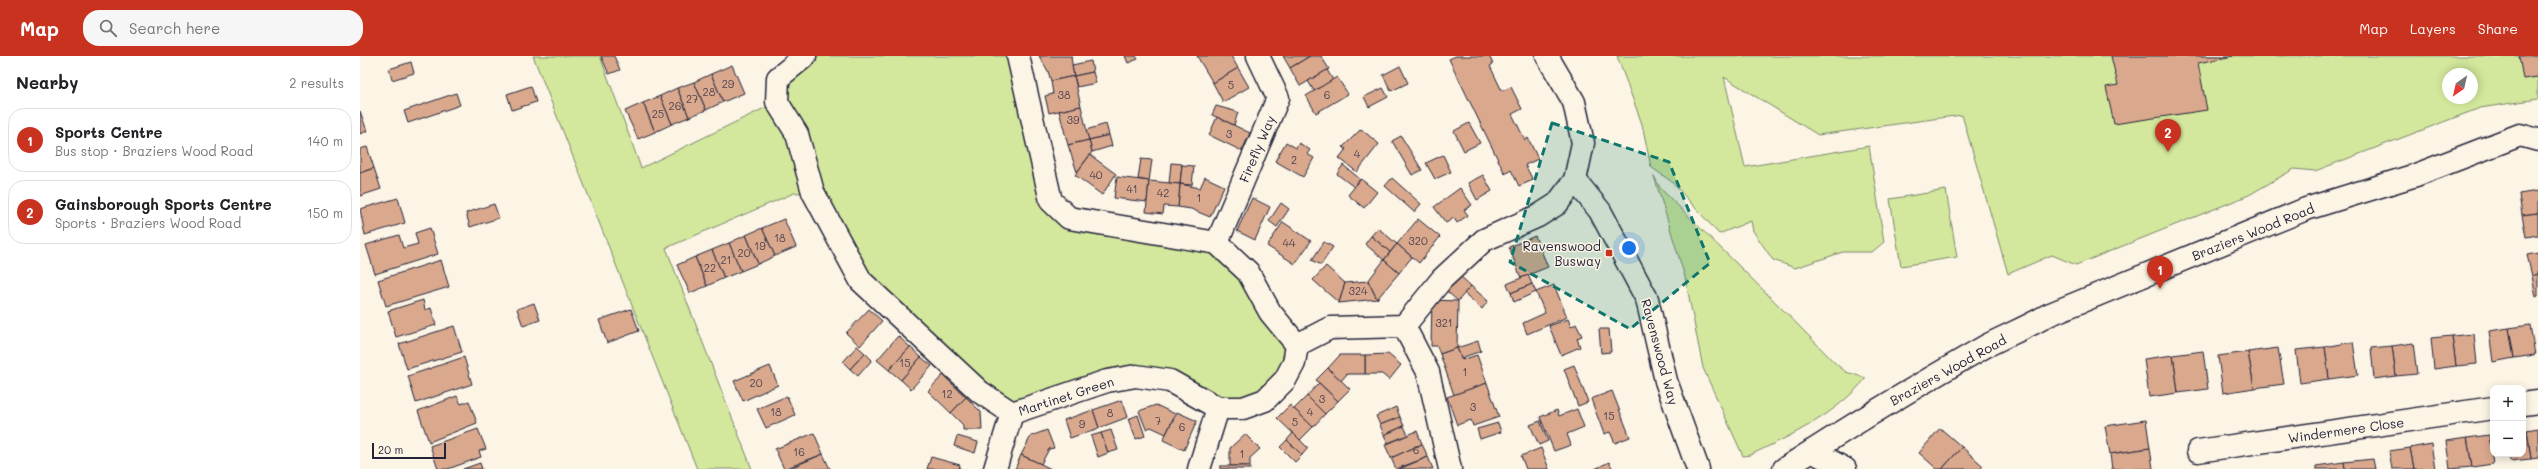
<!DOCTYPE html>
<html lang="en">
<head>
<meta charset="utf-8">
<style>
	:root { --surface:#fff; --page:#f6f6f6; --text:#202124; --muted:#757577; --line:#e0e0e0; --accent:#c8321e }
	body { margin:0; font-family:Mali,sans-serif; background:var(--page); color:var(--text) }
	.controls { position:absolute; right:12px; bottom:12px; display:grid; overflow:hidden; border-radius:8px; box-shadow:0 2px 10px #0003 }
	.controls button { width:36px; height:36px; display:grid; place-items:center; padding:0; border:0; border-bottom:1px solid var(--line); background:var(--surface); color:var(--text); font:20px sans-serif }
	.compass { position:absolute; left:2082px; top:12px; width:36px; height:36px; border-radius:50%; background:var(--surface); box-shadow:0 2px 10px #0003; rotate:214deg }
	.scale { position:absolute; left:12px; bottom:10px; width:74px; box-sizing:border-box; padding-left:4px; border:2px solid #22223b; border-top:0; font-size:11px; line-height:14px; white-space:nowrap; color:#22223b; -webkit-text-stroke:3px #fcf5e5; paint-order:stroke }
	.you { position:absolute; left:1269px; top:192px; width:14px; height:14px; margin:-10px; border:3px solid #fff; border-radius:50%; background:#1a73e8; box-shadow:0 0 0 6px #1a73e833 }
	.badge { display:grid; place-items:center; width:26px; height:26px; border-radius:50%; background:var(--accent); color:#fff; font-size:13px; font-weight:700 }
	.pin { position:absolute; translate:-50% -33px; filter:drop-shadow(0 1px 2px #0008) }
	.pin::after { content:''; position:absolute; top:21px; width:14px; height:12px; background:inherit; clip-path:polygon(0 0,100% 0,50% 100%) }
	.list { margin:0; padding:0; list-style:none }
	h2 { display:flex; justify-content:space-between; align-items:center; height:52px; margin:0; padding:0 16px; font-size:17px }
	h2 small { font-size:13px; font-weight:400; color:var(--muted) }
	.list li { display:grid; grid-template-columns:26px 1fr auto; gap:12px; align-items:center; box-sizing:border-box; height:64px; margin:0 8px 8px; padding:0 8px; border:1px solid var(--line); border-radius:16px }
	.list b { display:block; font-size:15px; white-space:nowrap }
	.list p { margin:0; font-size:13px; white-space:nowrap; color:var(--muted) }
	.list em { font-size:13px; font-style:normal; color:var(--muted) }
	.icon { flex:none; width:22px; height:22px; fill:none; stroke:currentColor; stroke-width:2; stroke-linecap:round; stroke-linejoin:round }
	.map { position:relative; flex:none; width:2178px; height:413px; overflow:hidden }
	header { display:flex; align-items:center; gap:24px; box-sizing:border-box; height:56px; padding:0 20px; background:var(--accent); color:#fff }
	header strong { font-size:19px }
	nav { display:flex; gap:22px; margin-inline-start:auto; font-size:14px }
	.search { width:280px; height:36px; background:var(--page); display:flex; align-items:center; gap:10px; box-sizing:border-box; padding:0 14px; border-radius:16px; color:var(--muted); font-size:15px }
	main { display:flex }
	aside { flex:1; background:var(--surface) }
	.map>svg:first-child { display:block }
</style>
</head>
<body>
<header>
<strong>Map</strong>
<div class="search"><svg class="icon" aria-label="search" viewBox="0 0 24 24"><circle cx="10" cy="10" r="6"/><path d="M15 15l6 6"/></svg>Search here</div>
<nav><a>Map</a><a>Layers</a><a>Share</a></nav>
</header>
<main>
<aside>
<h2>Nearby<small>2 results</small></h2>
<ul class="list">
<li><span class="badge">1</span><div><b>Sports Centre</b><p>Bus stop · Braziers Wood Road</p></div><em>140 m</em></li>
<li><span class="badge">2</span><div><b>Gainsborough Sports Centre</b><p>Sports · Braziers Wood Road</p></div><em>150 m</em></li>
</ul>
</aside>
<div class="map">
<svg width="2178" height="413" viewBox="0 0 2178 413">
	<rect width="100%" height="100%" fill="#fcf5e5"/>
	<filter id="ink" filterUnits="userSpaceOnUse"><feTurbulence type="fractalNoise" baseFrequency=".025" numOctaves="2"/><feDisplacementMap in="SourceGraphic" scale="8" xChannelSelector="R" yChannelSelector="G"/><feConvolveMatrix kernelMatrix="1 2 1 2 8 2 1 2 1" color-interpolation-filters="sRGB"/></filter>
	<g filter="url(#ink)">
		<g fill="#d3e89c" stroke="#7a856c" fill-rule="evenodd">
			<path d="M 173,0 L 240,0 L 281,112 L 417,46 L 418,22 L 445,0 L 658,0 L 691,145 L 709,162 L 857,187 L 888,216 L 934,307 L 883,352 L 776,320 L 652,357 L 501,225 L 453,136 L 434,137 L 306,192 L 392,413 L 337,413 Z"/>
			<path d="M 1257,0 L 2178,0 L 2178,43 L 2120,52 L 1955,115 L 1934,113 L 1889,139 L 1716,209 L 1692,199 L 1648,218 L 1602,59 L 1458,79 L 1364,21 L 1385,111 L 1509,90 L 1524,186 L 1512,196 L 1483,196 L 1435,212 L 1413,204 L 1393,175 L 1391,165 L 1359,178 L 1312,126 L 1291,111 L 1282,68 ZM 2088,18 L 2112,18 L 2112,42 L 2088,42 Z"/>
			<path d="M 1294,120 L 1300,132 C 1359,191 1419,248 1476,308 L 1486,316 L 1506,322 C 1477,358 1431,380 1390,399 L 1383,400 L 1343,312 L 1325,221 Z"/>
			<path d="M 1586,134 L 1597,201 L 1541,210 L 1530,143 Z"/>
		</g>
		<g fill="#daa98d" stroke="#22223b">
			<path d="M 241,0 L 254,0 L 260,14 L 249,18 Z"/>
			<path d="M 679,0 L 713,0 L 711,1 L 714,20 L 691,25 L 688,15 Z"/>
			<path d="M 765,0 L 776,0 L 778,3 L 768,7 Z"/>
			<path d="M 837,0 L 871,0 L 878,12 L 853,27 Z"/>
			<path d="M 923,0 L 950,0 L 930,12 Z"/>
			<path d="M 950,0 L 961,0 L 969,13 L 940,30 L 930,12 Z"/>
			<path d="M 1096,0 L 1129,0 L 1133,8 L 1130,10 L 1142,35 L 1151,31 L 1162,53 L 1152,58 L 1165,84 L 1168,82 L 1178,103 L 1165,109 L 1173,124 L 1159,130 L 1151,114 L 1145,118 L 1089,3 Z"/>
			<path d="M 1751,0 L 1873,0 L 1838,7 L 1847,54 L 1754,68 L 1746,31 L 1758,29 Z"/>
			<path d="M 2159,0 L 2178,0 L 2178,21 L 2163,23 Z"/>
			<path d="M 731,5 L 733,16 L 714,20 L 712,9 Z"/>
			<path d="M 51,6 L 54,17 L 32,24 L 29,13 Z"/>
			<path d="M 372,9 L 384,37 L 363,46 L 351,18 Z"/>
			<path d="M 1040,10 L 1048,27 L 1031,35 L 1023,19 Z"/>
			<path d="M 878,12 L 889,31 L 863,46 L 853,27 Z"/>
			<path d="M 967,14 L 973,24 L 954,35 L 948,25 Z"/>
			<path d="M 733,16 L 736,27 L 717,31 L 714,20 Z"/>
			<path d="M 351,18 L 363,46 L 346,54 L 334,26 Z"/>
			<path d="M 714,20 L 721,50 L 689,57 L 685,40 L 693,38 L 691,25 Z"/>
			<path d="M 977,21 L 988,38 L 956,57 L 946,40 Z"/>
			<path d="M 334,26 L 346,54 L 329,61 L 317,32 Z"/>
			<path d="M 171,30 L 176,46 L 152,54 L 147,38 Z"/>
			<path d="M 317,32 L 329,61 L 312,68 L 300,40 Z"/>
			<path d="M 1023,32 L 1028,41 L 1009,51 L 1004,41 Z"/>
			<path d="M 96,37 L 100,49 L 48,67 L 44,55 Z"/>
			<path d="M 300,40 L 312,68 L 295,76 L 283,47 Z"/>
			<path d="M 283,47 L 295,76 L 278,83 L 265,55 Z"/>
			<path d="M 721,50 L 729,84 L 708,89 L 699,55 Z"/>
			<path d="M 856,50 L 878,56 L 874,69 L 852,59 Z"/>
			<path d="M 0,55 L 7,75 L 0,78 Z"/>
			<path d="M 857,61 L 890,77 L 882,95 L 849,79 Z"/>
			<path d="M 1109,67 L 1120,87 L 1104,95 L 1094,75 Z"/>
			<path d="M 746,68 L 749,79 L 729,84 L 726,74 Z"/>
			<path d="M 1001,73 L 1019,88 L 997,116 L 979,102 L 986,93 L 983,91 Z"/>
			<path d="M 749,79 L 752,90 L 732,96 L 729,84 Z"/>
			<path d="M 1041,80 L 1062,114 L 1052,119 L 1032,85 Z"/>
			<path d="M 729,84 L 732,96 L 717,116 L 708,89 Z"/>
			<path d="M 926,86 L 936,92 L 939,87 L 950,94 L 947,98 L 954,102 L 943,121 L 915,105 Z"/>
			<path d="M 7,91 L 14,112 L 0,117 L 0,93 Z"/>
			<path d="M 730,99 L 756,118 L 742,139 L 715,119 Z"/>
			<path d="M 1083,99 L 1091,116 L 1075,123 L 1066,107 Z"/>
			<path d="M 781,103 L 792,104 L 789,125 L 778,123 Z"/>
			<path d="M 811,107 L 822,108 L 820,128 L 809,127 Z"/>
			<path d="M 822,109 L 834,110 L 832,129 L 820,128 Z"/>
			<path d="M 983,109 L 1000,123 L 994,131 L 977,118 Z"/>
			<path d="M 14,112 L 21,133 L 0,140 L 0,117 Z"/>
			<path d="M 1123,119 L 1132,135 L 1117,144 L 1108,127 Z"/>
			<path d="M 757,121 L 789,125 L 787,146 L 754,142 Z"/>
			<path d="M 845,121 L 864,130 L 850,161 L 831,153 L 818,151 L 820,128 L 840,132 Z"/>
			<path d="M 1032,122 L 1061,148 L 1054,156 L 1025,130 Z"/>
			<path d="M 1001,123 L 1017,136 L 1004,152 L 988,139 Z"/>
			<path d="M 789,125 L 820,128 L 818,151 L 804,150 L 803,158 L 786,156 Z"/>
			<path d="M 1100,132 L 1112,149 L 1104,154 L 1108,159 L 1097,167 L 1094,162 L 1086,167 L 1074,151 Z"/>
			<path d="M 2178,135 L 2178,157 L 2162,159 L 2159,138 Z"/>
			<path d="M 38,142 L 45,167 L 5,179 L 0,153 Z"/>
			<path d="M 892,142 L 910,151 L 895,184 L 877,175 Z"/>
			<path d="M 921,147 L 929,153 L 917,171 L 909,165 Z"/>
			<path d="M 134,148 L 139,162 L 110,171 L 106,157 Z"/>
			<path d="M 2178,157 L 2178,179 L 2166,181 L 2162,159 Z"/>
			<path d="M 424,163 L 436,191 L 415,200 L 402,172 Z"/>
			<path d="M 1058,163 L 1080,181 L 1059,207 L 1037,188 Z"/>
			<path d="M 923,166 L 951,185 L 935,208 L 907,190 Z"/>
			<path d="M 70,172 L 78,198 L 15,218 L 6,189 L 39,179 L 43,192 L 58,188 L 55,177 Z"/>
			<path d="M 402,172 L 415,200 L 398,208 L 386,179 Z"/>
			<path d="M 1018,172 L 1037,188 L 1030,196 L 1011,180 Z"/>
			<path d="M 386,179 L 398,208 L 381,215 L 369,187 Z"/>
			<path d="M 1011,180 L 1030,196 L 1024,204 L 1005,188 Z"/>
			<path d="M 1175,180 L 1188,211 L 1161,222 L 1149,191 Z"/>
			<path d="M 964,186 L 973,191 L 961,209 L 952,204 Z"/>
			<path d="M 369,187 L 381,215 L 364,222 L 352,194 Z"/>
			<path d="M 1037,188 L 1052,201 L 1039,217 L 1024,204 Z"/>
			<path d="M 352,194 L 364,222 L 347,230 L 335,201 Z"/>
			<path d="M 2178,197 L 2178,218 L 2172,220 L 2167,199 Z"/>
			<path d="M 335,201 L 347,230 L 330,237 L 317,209 Z"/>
			<path d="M 81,204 L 89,231 L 26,250 L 18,224 Z"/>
			<path d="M 1024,204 L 1039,217 L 1017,243 L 1008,225 Z"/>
			<path d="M 966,210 L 985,227 L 979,247 L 953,224 Z"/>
			<path d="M 1097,217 L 1111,230 L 1098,245 L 1083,232 Z"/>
			<path d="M 2178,218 L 2178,240 L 2176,241 L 2172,220 Z"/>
			<path d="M 1168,219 L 1172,228 L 1151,237 L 1147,228 Z"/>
			<path d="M 1008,225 L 1017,243 L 979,247 L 985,227 Z"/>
			<path d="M 1172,228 L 1176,236 L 1154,246 L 1151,237 Z"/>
			<path d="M 1194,229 L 1207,261 L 1167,278 L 1163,267 L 1185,257 L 1176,236 Z"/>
			<path d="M 1111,230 L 1128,245 L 1122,253 L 1104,237 Z"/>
			<path d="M 63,244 L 65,254 L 71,252 L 76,269 L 36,281 L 28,255 Z"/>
			<path d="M 1072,244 L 1098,245 L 1097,292 L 1080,298 L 1077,290 L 1071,290 Z"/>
			<path d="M 174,247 L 180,264 L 163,270 L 157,253 Z"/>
			<path d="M 271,253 L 279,275 L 247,287 L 239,264 Z"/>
			<path d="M 509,253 L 522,265 L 500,290 L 486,277 Z"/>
			<path d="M 1208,263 L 1211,271 L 1216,268 L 1222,280 L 1217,282 L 1220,291 L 1201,299 L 1189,270 Z"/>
			<path d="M 2170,269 L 2175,299 L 2154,302 L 2149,272 Z"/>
			<path d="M 94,270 L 102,296 L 47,313 L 39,288 Z"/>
			<path d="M 2149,272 L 2154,302 L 2133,306 L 2129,275 Z"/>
			<path d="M 1239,273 L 1249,273 L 1251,296 L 1241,297 Z"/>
			<path d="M 2114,278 L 2117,308 L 2096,310 L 2092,280 Z"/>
			<path d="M 538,280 L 550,291 L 529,314 L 517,304 Z"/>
			<path d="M 2092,280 L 2096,310 L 2074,313 L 2071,282 Z"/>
			<path d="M 1118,285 L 1121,295 L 1101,302 L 1097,292 Z"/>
			<path d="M 1993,286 L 1998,319 L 1969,323 L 1965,291 Z"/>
			<path d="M 2053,287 L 2057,318 L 2036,320 L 2032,290 Z"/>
			<path d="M 497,290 L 505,297 L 490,313 L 483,306 Z"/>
			<path d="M 2032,290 L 2036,320 L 2014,323 L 2011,292 Z"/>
			<path d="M 550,291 L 561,301 L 541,324 L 529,314 Z"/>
			<path d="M 1965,291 L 1969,323 L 1940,327 L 1936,294 Z"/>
			<path d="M 1097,292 L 1102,304 L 1117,299 L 1127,327 L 1094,339 L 1080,298 Z"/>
			<path d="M 1918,292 L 1924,328 L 1894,332 L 1888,296 Z"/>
			<path d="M 1843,295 L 1848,333 L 1818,337 L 1813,299 Z"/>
			<path d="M 1888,296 L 1894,332 L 1863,337 L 1858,300 Z"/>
			<path d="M 505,297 L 512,304 L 498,320 L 490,313 Z"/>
			<path d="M 1028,298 L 1041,309 L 1029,324 L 1022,318 L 1005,318 L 1005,299 Z"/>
			<path d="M 980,299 L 1005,299 L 1005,318 L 987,318 L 981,325 L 968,312 Z"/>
			<path d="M 1813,299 L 1818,337 L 1789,341 L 1784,303 Z"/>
			<path d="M 104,301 L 112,328 L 56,347 L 48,320 Z"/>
			<path d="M 561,301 L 572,310 L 551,333 L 541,324 Z"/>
			<path d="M 1214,309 L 1228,346 L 1218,350 L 1204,313 Z"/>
			<path d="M 410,310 L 418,329 L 383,345 L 374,325 Z"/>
			<path d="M 968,312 L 990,333 L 978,345 L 956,324 Z"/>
			<path d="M 583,319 L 606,341 L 591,357 L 568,335 Z"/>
			<path d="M 959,327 L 978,345 L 965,358 L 947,340 Z"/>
			<path d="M 1127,327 L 1139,361 L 1113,370 L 1111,364 L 1097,369 L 1087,341 Z"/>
			<path d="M 1252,335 L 1270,381 L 1255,387 L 1250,376 L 1244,378 L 1231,343 Z"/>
			<path d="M 97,340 L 101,348 L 109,345 L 117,367 L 69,386 L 58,355 Z"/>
			<path d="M 427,340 L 435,359 L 406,372 L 397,353 Z"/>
			<path d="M 947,340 L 965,358 L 953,371 L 934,353 Z"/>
			<path d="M 606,341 L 621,356 L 622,374 L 603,374 L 603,369 L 591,357 Z"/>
			<path d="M 762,344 L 768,361 L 739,372 L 733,354 Z"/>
			<path d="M 796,349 L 815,358 L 806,378 L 791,371 L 786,373 L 779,355 Z"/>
			<path d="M 930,349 L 953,371 L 940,384 L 917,362 Z"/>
			<path d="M 1036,351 L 1040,361 L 1020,369 L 1016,360 Z"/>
			<path d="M 1217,353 L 1224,371 L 1207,378 L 1211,389 L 1194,395 L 1180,361 L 1197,354 L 1199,360 Z"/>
			<path d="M 733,354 L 739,372 L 710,382 L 704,364 Z"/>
			<path d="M 817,356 L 837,365 L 824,394 L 803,384 Z"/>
			<path d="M 778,359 L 785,380 L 776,383 L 768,363 Z"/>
			<path d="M 1040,361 L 1044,370 L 1024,379 L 1020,369 Z"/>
			<path d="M 1786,364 L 1790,392 L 1750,398 L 1745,370 Z"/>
			<path d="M 1180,365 L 1188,385 L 1179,389 L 1170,369 Z"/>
			<path d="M 1138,367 L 1141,376 L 1120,383 L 1117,373 Z"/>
			<path d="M 1044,370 L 1048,379 L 1028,387 L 1024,379 Z"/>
			<path d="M 1580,372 L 1602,391 L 1582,413 L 1577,413 L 1559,397 Z"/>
			<path d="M 2178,372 L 2178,402 L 2171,403 L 2167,374 Z"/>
			<path d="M 118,373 L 126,393 L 119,395 L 121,401 L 88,413 L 78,413 L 70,390 Z"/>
			<path d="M 687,374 L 694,392 L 689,393 L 681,408 L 661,399 L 671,380 Z"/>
			<path d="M 751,374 L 758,394 L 748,397 L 741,377 Z"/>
			<path d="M 2163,374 L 2167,374 L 2171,403 L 2150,405 L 2149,398 L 2163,398 Z"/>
			<path d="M 1057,375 L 1062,388 L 1031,402 L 1025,389 Z"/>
			<path d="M 454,377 L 463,398 L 424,413 L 415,393 Z"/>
			<path d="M 741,377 L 748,397 L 738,401 L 731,380 Z"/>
			<path d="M 933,377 L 948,392 L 942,399 L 927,384 Z"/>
			<path d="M 885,378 L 900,393 L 890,402 L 890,410 L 870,410 L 870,392 Z"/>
			<path d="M 2129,379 L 2133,408 L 2112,411 L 2107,382 Z"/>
			<path d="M 597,380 L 618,386 L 615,397 L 594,390 Z"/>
			<path d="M 2107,382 L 2112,411 L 2090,413 L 2086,385 Z"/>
			<path d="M 927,384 L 942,399 L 935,406 L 920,391 Z"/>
			<path d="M 1062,388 L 1068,401 L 1036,413 L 1031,402 Z"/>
			<path d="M 2071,388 L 2075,413 L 2054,413 L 2050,392 Z"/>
			<path d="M 1602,391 L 1623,410 L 1620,413 L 1582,413 Z"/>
			<path d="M 1181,392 L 1189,413 L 1166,413 L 1161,400 Z"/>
			<path d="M 1790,392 L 1793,413 L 1752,413 L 1750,398 Z"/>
			<path d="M 2050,392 L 2054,413 L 2032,413 L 2029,395 Z"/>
			<path d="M 463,398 L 470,413 L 428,413 Z"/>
			<path d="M 661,399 L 681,408 L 691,413 L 655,413 Z"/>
			<path d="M 571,401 L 600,409 L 599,413 L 567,413 Z"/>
			<path d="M 1068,401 L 1073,413 L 1039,413 Z"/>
			<path d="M 2013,403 L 2015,413 L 1985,413 L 1984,406 Z"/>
			<path d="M 1249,406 L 1253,413 L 1235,413 Z"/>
			<path d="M 1984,406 L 1985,413 L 1956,413 L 1956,410 Z"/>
			<path d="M 120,407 L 122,413 L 103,413 Z"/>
			<rect x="860" y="410" width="30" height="3"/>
		</g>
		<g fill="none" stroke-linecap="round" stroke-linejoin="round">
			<defs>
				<g id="street">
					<path d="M 445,0 L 418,22 L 417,46 L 437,78 L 453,136 L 501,225 L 620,336 L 652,357 L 747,325 L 776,320 L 810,325 L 858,352 L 883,352 L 905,344 L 925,324 L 934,307 L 937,289 L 910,256 L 888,216 L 857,187 L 709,162 L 691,145 L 658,0"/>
					<path d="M 1215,124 L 1240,155 L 1287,243 L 1306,325 L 1338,413"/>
					<path d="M 857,187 L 918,42 L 898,0"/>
					<path d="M 1044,270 L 1068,316 L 1090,413"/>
					<path d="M 937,289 L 970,272 L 1044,270 L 1082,223 L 1124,184 L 1178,160 L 1197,148 L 1215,124 L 1223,87 L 1214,46 L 1187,0"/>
					<path d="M 2163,348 L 2178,346"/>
					<path d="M 1452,395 L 1485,413"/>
					<path d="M 1838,395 L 2133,352"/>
					<path d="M 635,413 L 652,357"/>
					<path d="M 839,413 L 858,352"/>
				</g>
				<path id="secondary" d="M 1424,413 C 1490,370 1558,329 1626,290 C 1647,279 1668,271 1688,259 L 1946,153 L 2056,119 L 2160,79 L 2178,84"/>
			</defs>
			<use href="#street" stroke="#22223b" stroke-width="25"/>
			<use href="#secondary" stroke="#22223b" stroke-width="25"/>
			<use href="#street" stroke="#fcf5e5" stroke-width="22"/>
			<use href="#secondary" stroke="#fcf5e5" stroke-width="22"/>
		</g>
	</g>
	<path fill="#0f766e" fill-opacity="0.2" stroke="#0f766e" stroke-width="3" stroke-dasharray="8 5" stroke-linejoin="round" d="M 1192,67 L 1309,106 L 1350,207 L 1270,273 L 1150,206 Z"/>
	<rect fill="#c8321e" stroke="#fcf5e5" stroke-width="1.5" x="1245" y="193" width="8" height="8" rx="2"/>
	<g text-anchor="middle" stroke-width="3" stroke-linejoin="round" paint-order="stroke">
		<g font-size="11" fill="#504450">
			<text x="368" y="32">29</text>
			<text x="871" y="33">5</text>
			<text x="349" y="40">28</text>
			<text x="704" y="43">38</text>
			<text x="967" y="43">6</text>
			<text x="332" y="47">27</text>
			<text x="315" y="54">26</text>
			<text x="298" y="62">25</text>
			<text x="713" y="68">39</text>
			<text x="869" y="82">3</text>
			<text x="997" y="102">4</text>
			<text x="934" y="108">2</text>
			<text x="736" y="123">40</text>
			<text x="772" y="137">41</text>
			<text x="803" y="141">42</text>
			<text x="839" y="146">1</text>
			<text x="420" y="186">18</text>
			<text x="1058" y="189">320</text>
			<text x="929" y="191">44</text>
			<text x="400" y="194">19</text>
			<text x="384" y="201">20</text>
			<text x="366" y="208">21</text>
			<text x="350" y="216">22</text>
			<text x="998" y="239">324</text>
			<text x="1084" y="271">321</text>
			<text x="545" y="311">15</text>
			<text x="1105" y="320">1</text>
			<text x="396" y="331">20</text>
			<text x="587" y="342">12</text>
			<text x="962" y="347">3</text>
			<text x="1113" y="355">3</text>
			<text x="416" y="360">18</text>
			<text x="950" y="360">4</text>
			<text x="750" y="361">8</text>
			<text x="1249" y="364">15</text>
			<text x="798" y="369">7</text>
			<text x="935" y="370">5</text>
			<text x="722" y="372">9</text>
			<text x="822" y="375">6</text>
			<text x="1056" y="398">6</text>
			<text x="439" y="400">16</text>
			<text x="882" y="402">1</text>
		</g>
		<g font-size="13" fill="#22223b" stroke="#fcf5e5">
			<text transform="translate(897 93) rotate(-67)" y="5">Firefly Way</text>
			<text transform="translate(1893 176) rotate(-22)" y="5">Braziers Wood Road</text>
			<text transform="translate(1300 296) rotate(75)" y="5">Ravenswood Way</text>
			<text transform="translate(1588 314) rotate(-29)" y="5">Braziers Wood Road</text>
			<text transform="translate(706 340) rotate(-18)" y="5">Martinet Green</text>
			<text transform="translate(1986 374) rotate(-8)" y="5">Windermere Close</text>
		</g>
		<g font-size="13" fill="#22223b" stroke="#fcf5e5" text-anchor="end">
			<text x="1241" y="195">Ravenswood<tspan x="1241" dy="15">Busway</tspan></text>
		</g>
	</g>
</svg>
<div class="controls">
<button>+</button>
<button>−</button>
</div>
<svg class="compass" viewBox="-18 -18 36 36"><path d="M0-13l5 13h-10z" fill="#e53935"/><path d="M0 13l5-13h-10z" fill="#757577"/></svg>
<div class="scale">20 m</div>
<div class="you"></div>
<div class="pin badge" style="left:1800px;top:233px">1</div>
<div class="pin badge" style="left:1808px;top:96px">2</div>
</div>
</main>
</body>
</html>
